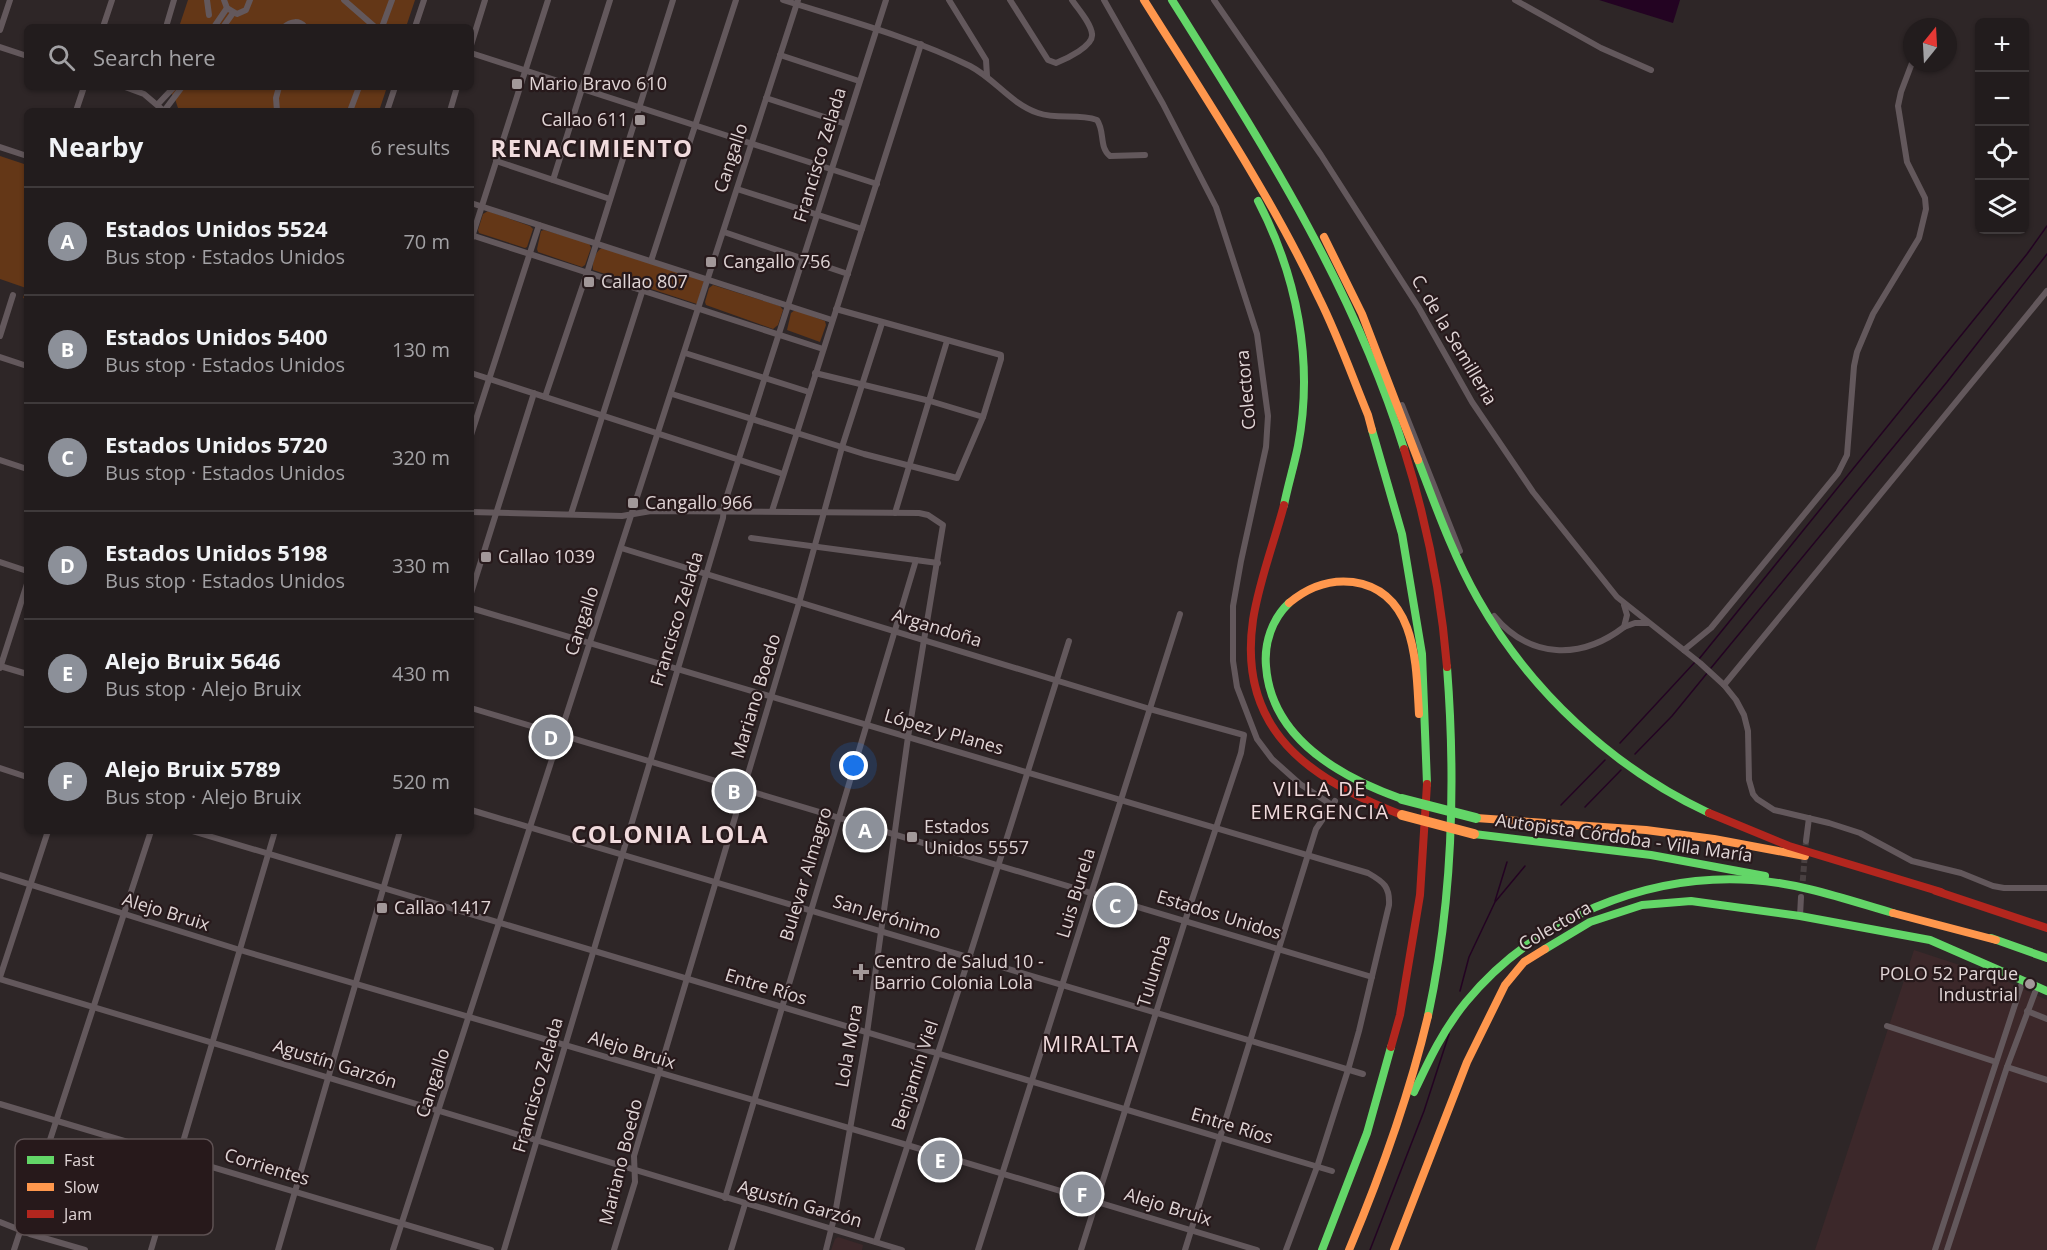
<!DOCTYPE html>
<html lang="en">
<head>
<meta charset="utf-8">
<style>
	:root { --surface:#221c1d; --page:#2e292a; --text:#f1f3f6; --muted:#a2a1a4; --line:#3f3a3b; --accent:#8c9099 }
	body { margin:0; font-family:"Open Sans",sans-serif; background:var(--page); color:var(--text) }
	.controls { position:absolute; right:18px; top:18px; display:grid; overflow:hidden; border-radius:9px; box-shadow:0 2px 4px #0004 }
	.controls button { width:54px; height:54px; display:grid; place-items:center; padding:0; border:0; border-bottom:2px solid var(--line); background:var(--surface); color:var(--text); font:30px sans-serif }
	.compass { position:absolute; left:1903px; top:18px; width:54px; height:54px; border-radius:50%; background:var(--surface); box-shadow:0 2px 4px #0004; rotate:18deg }
	.you { position:absolute; left:854px; top:766px; width:21px; height:21px; margin:-15px; border:4px solid #fff; border-radius:50%; background:#1a73e8; box-shadow:0 0 0 9px #1a73e833 }
	.badge { display:grid; place-items:center; width:39px; height:39px; border-radius:50%; background:var(--accent); color:#fff; font-size:20px; font-weight:700 }
	.pin { position:absolute; translate:-50% -50%; border:3px solid #fff; box-shadow:0 2px 6px #0006 }
	.list { margin:0; padding:0; list-style:none }
	h2 { display:flex; justify-content:space-between; align-items:center; height:78px; margin:0; padding:0 24px; font-size:26px }
	h2 small { font-size:20px; font-weight:400; color:var(--muted) }
	.list li { display:grid; grid-template-columns:39px 1fr auto; gap:18px; align-items:center; box-sizing:border-box; height:108px; padding:0 24px; border-top:2px solid var(--line) }
	.list b { display:block; font-size:22px; white-space:nowrap }
	.list p { margin:0; font-size:20px; white-space:nowrap; color:var(--muted) }
	.list em { font-size:20px; font-style:normal; color:var(--muted) }
	.icon { flex:none; width:33px; height:33px; fill:none; stroke:currentColor; stroke-width:2; stroke-linecap:round; stroke-linejoin:round }
	.map { position:relative; flex:none; width:2047px; height:1250px; overflow:hidden }
	.search { position:absolute; background:var(--surface); box-shadow:0 2px 4px #0004; left:24px; top:24px; width:450px; height:66px; display:flex; align-items:center; gap:15px; box-sizing:border-box; padding:0 21px; border-radius:9px; color:var(--muted); font-size:22px }
	.panel { position:absolute; background:var(--surface); box-shadow:0 2px 4px #0004; left:24px; top:108px; width:450px; height:726px; border-radius:9px }
	.map>svg:first-child { display:block }
</style>
</head>
<body>
<div class="map">
<svg width="2047" height="1250" viewBox="0 0 2047 1250">
	<rect width="100%" height="100%" fill="#2e2627"/>
	<g fill="#3c282a">
		<path d="M 1914,950 L 2002,979 L 2047,1000 L 2047,1250 L 1815,1250 Z"/>
		<path d="M 838,1237 L 863,1245 L 862,1250 L 831,1250 L 835,1239 Z"/>
	</g>
	<g fill="#643717">
		<path d="M 188,0 L 415,0 L 406,27 L 179,27 Z"/>
		<path d="M 167,87 L 387,87 L 379,111 L 179,111 L 175,99 Z"/>
		<path d="M 0,156 L 27,165 L 27,299 L 23,298 L 26,288 L 0,279 Z"/>
		<path d="M 488,211 L 530,226 L 533,229 L 527,247 L 525,248 L 479,233 L 478,230 L 483,214 Z"/>
		<path d="M 544,230 L 589,243 L 591,248 L 585,265 L 582,267 L 538,252 L 537,249 L 541,231 Z"/>
		<path d="M 602,248 L 702,279 L 704,282 L 697,304 L 593,270 C 592,263 595,251 602,248 Z"/>
		<path d="M 713,285 L 780,306 L 783,310 L 778,325 L 773,329 L 706,305 L 705,302 L 709,288 Z"/>
		<path d="M 795,310 L 825,321 L 826,325 L 820,342 L 787,330 L 791,313 Z"/>
	</g>
	<path fill="#230322" d="M 1599,0 L 1680,0 L 1673,23 Z"/>
	<g fill="none" stroke-linecap="round" stroke-linejoin="round">
		<g stroke="#230322" stroke-width="1.5">
			<path d="M 1699,659 L 2027,254 L 2047,226"/>
			<path d="M 1711,668 L 1947,382 L 2047,254"/>
			<path d="M 1620,743 L 1695,662"/>
			<path d="M 1635,754 L 1672,716 L 1708,672"/>
			<path d="M 1561,805 L 1605,760"/>
			<path d="M 1585,807 L 1621,770"/>
			<path d="M 1495,901 L 1507,862"/>
			<path d="M 1460,991 L 1469,957 L 1495,902 L 1525,866"/>
			<path d="M 1370,1250 L 1424,1111 L 1449,1034"/>
		</g>
		<path stroke="#494041" stroke-width="6" stroke-dasharray="6 3" stroke-linecap="butt" d="M 1802,890 L 1806,841"/>
		<g stroke="#63585c" stroke-width="6">
			<path d="M 207,0 L 209,15"/>
			<path d="M 224,0 L 227,8 L 237,14 L 246,10 L 250,0"/>
			<path d="M 344,0 L 375,27"/>
			<path d="M 783,0 C 846,20 911,37 970,66 C 995,79 1011,104 1038,113 C 1057,120 1078,113 1097,120 C 1105,131 1099,148 1110,156 L 1145,155"/>
			<path d="M 949,0 L 986,60 L 987,76"/>
			<path d="M 1010,0 L 1048,60 L 1056,63 C 1066,59 1094,46 1092,34 C 1091,23 1078,9 1072,0"/>
			<path d="M 1104,0 L 1163,104 L 1216,207 L 1257,334 L 1268,416 L 1266,447 L 1241,561 L 1233,606 L 1233,661 L 1237,687 L 1257,739 L 1272,759 L 1300,784 L 1332,805"/>
			<path d="M 1214,0 L 1321,155 L 1419,308 L 1472,402 L 1533,492 L 1617,597 L 1700,663 L 1724,685 L 1736,700 L 1744,715 L 1748,731 L 1749,780 L 1753,794 L 1757,799 L 1774,810 L 1829,823 L 1860,833 L 1912,861 L 1961,873 L 1993,886 L 2004,888 L 2047,888"/>
			<path d="M 1515,0 L 1601,48 L 1651,70"/>
			<path d="M 103,27 L 112,0"/>
			<path d="M 166,27 L 174,0"/>
			<path d="M 214,27 L 227,8"/>
			<path d="M 223,27 L 233,13"/>
			<path d="M 284,27 C 291,21 299,20 305,27"/>
			<path d="M 382,27 L 392,0"/>
			<path d="M 415,27 L 424,0"/>
			<path d="M 0,30 L 10,0"/>
			<path d="M 471,45 L 485,0"/>
			<path d="M 0,47 L 27,56"/>
			<path d="M 471,53 L 877,184"/>
			<path d="M 780,55 L 859,81"/>
			<path d="M 125,87 L 144,94 L 164,111"/>
			<path d="M 766,98 L 846,124"/>
			<path d="M 158,104 L 174,87"/>
			<path d="M 76,111 L 84,87"/>
			<path d="M 164,111 L 182,87"/>
			<path d="M 277,111 L 276,98 L 279,87"/>
			<path d="M 350,111 L 359,87"/>
			<path d="M 387,111 L 395,87"/>
			<path d="M 450,111 L 457,87"/>
			<path d="M 0,147 L 27,156"/>
			<path d="M 496,161 L 610,199"/>
			<path d="M 553,180 L 610,0"/>
			<path d="M 737,189 L 862,229"/>
			<path d="M 471,203 L 832,320"/>
			<path d="M 724,232 L 848,274"/>
			<path d="M 471,235 L 823,349"/>
			<path d="M 471,240 L 548,0"/>
			<path d="M 651,261 L 736,0"/>
			<path d="M 0,336 L 13,295"/>
			<path d="M 685,353 L 809,392"/>
			<path d="M 0,357 L 27,366"/>
			<path d="M 471,373 L 783,474"/>
			<path d="M 815,373 L 930,401 L 983,417"/>
			<path d="M 672,394 L 864,454 L 957,478 L 983,417 L 1001,359 L 1001,355 L 836,309"/>
			<path d="M 545,397 L 587,273 L 673,0"/>
			<path d="M 1402,405 L 1460,551"/>
			<path d="M 471,435 L 539,225"/>
			<path d="M 0,460 L 27,469"/>
			<path d="M 772,511 L 921,44"/>
			<path d="M 471,512 L 622,516 L 651,511 L 919,513 L 928,515 L 943,525 L 908,737 L 867,1033 L 835,1214 L 826,1250"/>
			<path d="M 895,513 L 947,341"/>
			<path d="M 571,514 L 642,292"/>
			<path d="M 751,538 L 938,563"/>
			<path d="M 621,548 L 1150,709 L 1244,735 L 1241,753 L 1185,921 L 1081,1250"/>
			<path d="M 0,562 L 27,571"/>
			<path d="M 471,593 L 534,393"/>
			<path d="M 471,608 L 1368,873 C 1384,882 1390,887 1389,905 L 1359,1031 L 1348,1070 L 1317,1167 L 1286,1250"/>
			<path d="M 1494,616 C 1530,659 1581,660 1624,627 L 1627,615 L 1624,605"/>
			<path d="M 1624,627 L 1635,623 L 1648,623"/>
			<path d="M 1684,650 L 1711,628 L 1838,473 L 1847,455 L 1854,366 L 1857,352 L 1873,314 L 1919,238 L 1926,209 L 1925,198 L 1907,162 L 1898,106 L 1901,92 L 1912,63"/>
			<path d="M 0,666 L 27,674"/>
			<path d="M 0,668 L 27,584"/>
			<path d="M 1724,685 L 2047,291"/>
			<path d="M 471,708 L 1372,977"/>
			<path d="M 0,768 L 27,777"/>
			<path d="M 471,810 L 1363,1074"/>
			<path d="M 192,831 L 1332,1171"/>
			<path d="M 1806,841 L 1809,818"/>
			<path d="M 0,875 L 240,950 L 907,1145 L 1257,1250"/>
			<path d="M 1800,916 L 1801,897"/>
			<path d="M 0,977 L 48,831"/>
			<path d="M 0,979 L 902,1250"/>
			<path d="M 2027,1011 L 2047,1019"/>
			<path d="M 1887,1026 L 1996,1062"/>
			<path d="M 2007,1067 L 2047,1080"/>
			<path d="M 0,1104 L 491,1250"/>
			<path d="M 725,1198 L 916,560"/>
			<path d="M 0,1222 L 30,1234 L 85,1250"/>
			<path d="M 876,1242 L 969,958 L 1069,641"/>
			<path d="M 14,1250 L 151,831"/>
			<path d="M 151,1250 L 275,831"/>
			<path d="M 278,1250 L 400,831"/>
			<path d="M 393,1250 L 798,0"/>
			<path d="M 504,1250 L 723,518 L 724,505 L 886,0"/>
			<path d="M 614,1250 L 635,1182 L 634,1156 L 799,603 L 842,447 L 882,323"/>
			<path d="M 731,1250 L 745,1204"/>
			<path d="M 978,1250 L 1180,614"/>
			<path d="M 1185,1250 L 1316,829 L 1335,801"/>
			<path d="M 1935,1250 L 2023,980"/>
			<path d="M 1947,1250 L 2007,1067 L 2037,987"/>
		</g>
		<g stroke="#63d668" stroke-width="8">
			<path d="M 1172,0 C 1263,145 1353,285 1404,449"/>
			<path d="M 1258,201 C 1297,276 1314,362 1298,446 C 1294,466 1288,485 1284,505"/>
			<path d="M 1372,430 L 1402,534 L 1422,654 L 1427,784"/>
			<path d="M 1418,460 C 1436,507 1453,555 1478,599 C 1530,691 1613,768 1709,813"/>
			<path d="M 1289,603 C 1272,619 1264,643 1266,666 C 1271,739 1340,777 1402,799"/>
			<path d="M 1474,834 L 1651,855 L 1765,876"/>
			<path d="M 1991,938 L 2047,958"/>
			<path d="M 1545,949 L 1590,922 L 1642,905 L 1691,901 L 1800,916 L 1930,940 L 2047,991"/>
			<path d="M 1428,1016 C 1453,900 1456,784 1447,667"/>
			<path d="M 1414,1092 C 1429,1060 1443,1030 1466,1002 C 1534,919 1647,873 1752,880 C 1800,883 1848,900 1893,913"/>
			<path d="M 1322,1250 L 1367,1133 L 1391,1047"/>
		</g>
		<g stroke="#ff974d" stroke-width="8">
			<path d="M 1144,0 C 1205,97 1270,194 1319,298 C 1338,336 1352,376 1368,415 L 1372,430"/>
			<path d="M 1324,237 L 1362,314 L 1418,460"/>
			<path d="M 1289,603 C 1308,587 1328,579 1353,582 C 1417,591 1416,665 1419,714"/>
			<path d="M 1476,818 L 1646,830 L 1714,839 L 1805,856"/>
			<path d="M 1893,913 L 1996,940"/>
			<path d="M 1349,1250 C 1381,1174 1409,1096 1428,1016"/>
			<path d="M 1394,1250 L 1467,1062 L 1505,985 L 1524,962 L 1545,949"/>
		</g>
		<g stroke="#b3261e" stroke-width="8">
			<path d="M 1404,449 C 1426,519 1441,593 1447,667"/>
			<path d="M 1284,505 C 1274,543 1259,581 1253,620 C 1237,730 1310,780 1402,815"/>
			<path d="M 1709,813 L 1789,846 L 1941,892"/>
			<path d="M 1936,891 L 2047,928"/>
			<path d="M 1391,1047 L 1400,1015 L 1420,895 L 1427,784"/>
		</g>
		<path stroke="#63d668" stroke-width="10" d="M 1402,799 L 1476,818"/>
		<path stroke="#ff974d" stroke-width="10" d="M 1402,815 L 1474,834"/>
	</g>
	<g fill="#a29899" stroke="#27191b" stroke-width="2">
		<rect x="511" y="78" width="12" height="12" rx="3"/>
		<rect x="634" y="114" width="12" height="12" rx="3"/>
		<rect x="705" y="256" width="12" height="12" rx="3"/>
		<rect x="583" y="276" width="12" height="12" rx="3"/>
		<rect x="627" y="497" width="12" height="12" rx="3"/>
		<rect x="480" y="551" width="12" height="12" rx="3"/>
		<rect x="906" y="831" width="12" height="12" rx="3"/>
		<rect x="376" y="902" width="12" height="12" rx="3"/>
		<path d="M858 963h6v6h6v6h-6v6h-6v-6h-6v-6h6z"/>
		<circle cx="2030" cy="984" r="6"/>
	</g>
	<g text-anchor="middle" stroke-width="4.5" stroke-linejoin="round" paint-order="stroke">
		<g font-size="18" fill="#e0d5d6" stroke="#27191b" text-anchor="start">
			<text x="529" y="90">Mario Bravo 610</text>
			<text x="628" y="126" text-anchor="end">Callao 611</text>
			<text x="723" y="268">Cangallo 756</text>
			<text x="601" y="288">Callao 807</text>
			<text x="645" y="509">Cangallo 966</text>
			<text x="498" y="563">Callao 1039</text>
			<text x="924" y="833">Estados<tspan x="924" dy="21">Unidos 5557</tspan></text>
			<text x="394" y="914">Callao 1417</text>
			<text x="874" y="968">Centro de Salud 10 -<tspan x="874" dy="21">Barrio Colonia Lola</tspan></text>
			<text x="2018" y="980" text-anchor="end">POLO 52 Parque<tspan x="2018" dy="21">Industrial</tspan></text>
		</g>
		<g font-size="18" fill="#e0d5d6" stroke="#27191b">
			<text transform="translate(820 155) rotate(-73)" y="6">Francisco Zelada</text>
			<text transform="translate(731 158) rotate(-72)" y="6">Cangallo</text>
			<text transform="translate(1454 340) rotate(59)" y="6">C. de la Semilleria</text>
			<text transform="translate(1246 390) rotate(-95)" y="6">Colectora</text>
			<text transform="translate(677 619) rotate(-73)" y="6">Francisco Zelada</text>
			<text transform="translate(582 621) rotate(-72)" y="6">Cangallo</text>
			<text transform="translate(937 628) rotate(17)" y="6">Argandoña</text>
			<text transform="translate(756 696) rotate(-73)" y="6">Mariano Boedo</text>
			<text transform="translate(944 732) rotate(16)" y="6">López y Planes</text>
			<text transform="translate(1624 838) rotate(8)" y="6">Autopista Córdoba - Villa María</text>
			<text transform="translate(806 874) rotate(-73)" y="6">Bulevar Almagro</text>
			<text transform="translate(1076 893) rotate(-73)" y="6">Luis Burela</text>
			<text transform="translate(166 912) rotate(17)" y="6">Alejo Bruix</text>
			<text transform="translate(1219 915) rotate(17)" y="6">Estados Unidos</text>
			<text transform="translate(887 917) rotate(17)" y="6">San Jerónimo</text>
			<text transform="translate(1555 926) rotate(-30)" y="6">Colectora</text>
			<text transform="translate(1154 971) rotate(-73)" y="6">Tulumba</text>
			<text transform="translate(766 987) rotate(17)" y="6">Entre Ríos</text>
			<text transform="translate(849 1046) rotate(-80)" y="6">Lola Mora</text>
			<text transform="translate(632 1050) rotate(17)" y="6">Alejo Bruix</text>
			<text transform="translate(335 1064) rotate(17)" y="6">Agustín Garzón</text>
			<text transform="translate(915 1075) rotate(-72)" y="6">Benjamín Viel</text>
			<text transform="translate(433 1083) rotate(-72)" y="6">Cangallo</text>
			<text transform="translate(538 1085) rotate(-74)" y="6">Francisco Zelada</text>
			<text transform="translate(1232 1126) rotate(17)" y="6">Entre Ríos</text>
			<text transform="translate(621 1162) rotate(-76)" y="6">Mariano Boedo</text>
			<text transform="translate(267 1167) rotate(17)" y="6">Corrientes</text>
			<text transform="translate(800 1204) rotate(16)" y="6">Agustín Garzón</text>
			<text transform="translate(1168 1207) rotate(17)" y="6">Alejo Bruix</text>
		</g>
		<g font-size="20" letter-spacing="1.5" fill="#f1dbdd" stroke="#27191b">
			<text x="1320" y="796">VILLA DE<tspan x="1320" dy="23">EMERGENCIA</tspan></text>
		</g>
		<g font-size="21" letter-spacing="1.5" fill="#f1dbdd" stroke="#27191b">
			<text x="1091" y="1052">MIRALTA</text>
		</g>
		<g font-size="24" font-weight="bold" letter-spacing="1.5" fill="#f1dbdd" stroke="#27191b">
			<text x="592" y="157">RENACIMIENTO</text>
			<text x="670" y="843">COLONIA LOLA</text>
		</g>
	</g>
	<rect x="15" y="1139" width="198" height="96" rx="9" fill="#27191b" stroke="#5e5153" stroke-width="1.5"/>
	<rect x="27" y="1156" width="27" height="8" fill="#63d668"/>
	<rect x="27" y="1183" width="27" height="8" fill="#ff974d"/>
	<rect x="27" y="1210" width="27" height="8" fill="#b3261e"/>
	<g font-size="16" fill="#e0d5d6">
		<text x="64" y="1166">Fast</text>
		<text x="64" y="1193">Slow</text>
		<text x="64" y="1220">Jam</text>
	</g>
</svg>
<div class="controls">
<button>+</button>
<button>−</button>
<button><svg class="icon" aria-label="locate" viewBox="0 0 24 24"><circle cx="12" cy="12" r="6"/><path d="M12 2v4M12 18v4M2 12h4M18 12h4"/></svg></button>
<button><svg class="icon" aria-label="layers" viewBox="0 0 24 24"><path d="M12 4l9 5-9 5-9-5zM3 14l9 5 9-5"/></svg></button>
</div>
<svg class="compass" viewBox="-18 -18 36 36"><path d="M0-13l5 13h-10z" fill="#e53935"/><path d="M0 13l5-13h-10z" fill="#a2a1a4"/></svg>
<div class="you"></div>
<div class="pin badge" style="left:865px;top:830px">A</div>
<div class="pin badge" style="left:734px;top:791px">B</div>
<div class="pin badge" style="left:1115px;top:905px">C</div>
<div class="pin badge" style="left:551px;top:737px">D</div>
<div class="pin badge" style="left:940px;top:1160px">E</div>
<div class="pin badge" style="left:1082px;top:1194px">F</div>
<div class="search"><svg class="icon" aria-label="search" viewBox="0 0 24 24"><circle cx="10" cy="10" r="6"/><path d="M15 15l6 6"/></svg>Search here</div>
<section class="panel">
<h2>Nearby<small>6 results</small></h2>
<ul class="list">
<li><span class="badge">A</span><div><b>Estados Unidos 5524</b><p>Bus stop · Estados Unidos</p></div><em>70 m</em></li>
<li><span class="badge">B</span><div><b>Estados Unidos 5400</b><p>Bus stop · Estados Unidos</p></div><em>130 m</em></li>
<li><span class="badge">C</span><div><b>Estados Unidos 5720</b><p>Bus stop · Estados Unidos</p></div><em>320 m</em></li>
<li><span class="badge">D</span><div><b>Estados Unidos 5198</b><p>Bus stop · Estados Unidos</p></div><em>330 m</em></li>
<li><span class="badge">E</span><div><b>Alejo Bruix 5646</b><p>Bus stop · Alejo Bruix</p></div><em>430 m</em></li>
<li><span class="badge">F</span><div><b>Alejo Bruix 5789</b><p>Bus stop · Alejo Bruix</p></div><em>520 m</em></li>
</ul>
</section>
</div>
</body>
</html>
